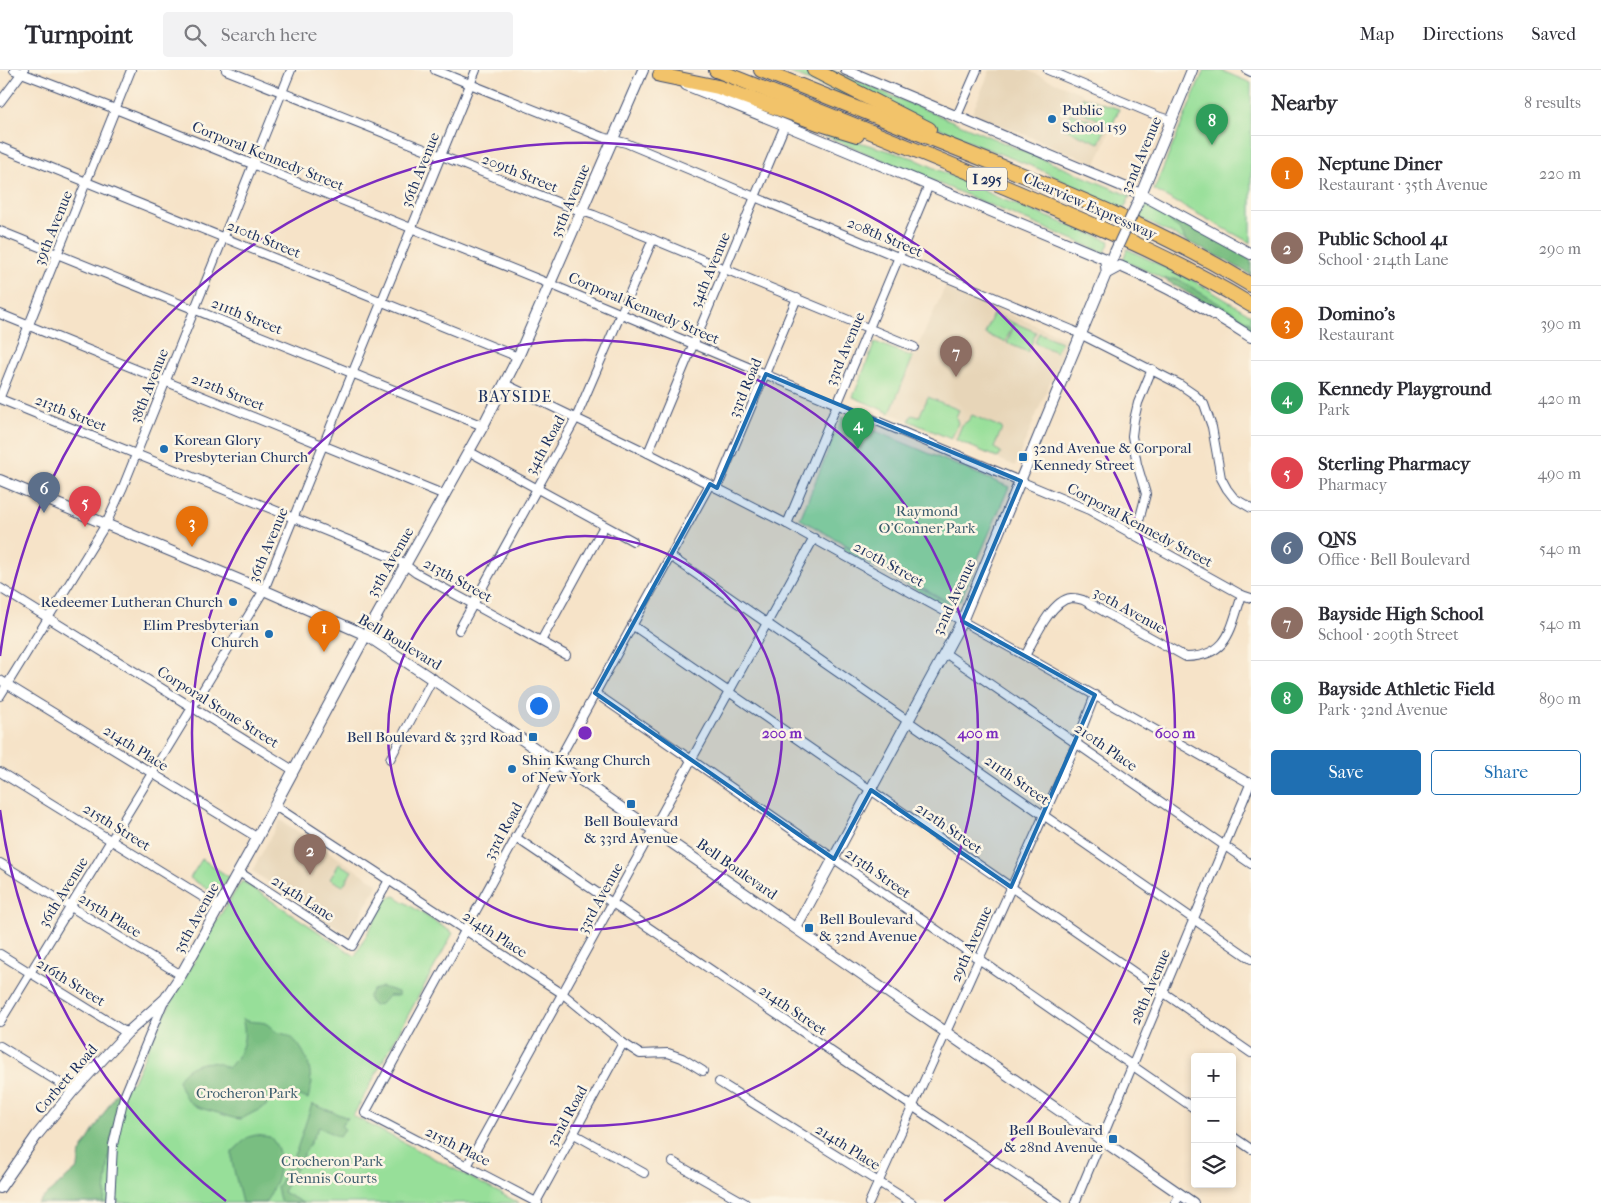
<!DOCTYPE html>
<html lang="en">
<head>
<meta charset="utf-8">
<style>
	:root { --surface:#fff; --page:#f2f2f3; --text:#2b2b33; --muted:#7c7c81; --line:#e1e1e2; --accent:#1f6fb2 }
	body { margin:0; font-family:"IM FELL French Canon",serif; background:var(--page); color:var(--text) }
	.controls { position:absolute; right:15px; bottom:15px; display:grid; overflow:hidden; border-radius:5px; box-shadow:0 2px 8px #0003 }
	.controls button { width:45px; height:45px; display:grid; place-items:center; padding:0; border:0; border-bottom:1px solid var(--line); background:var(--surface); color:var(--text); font:25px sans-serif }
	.you { position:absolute; left:538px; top:635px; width:18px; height:18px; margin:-12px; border:4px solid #fff; border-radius:50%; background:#1a73e8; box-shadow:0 0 0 8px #1a73e833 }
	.badge { display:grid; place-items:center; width:32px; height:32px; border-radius:50%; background:var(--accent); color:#fff; font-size:16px; font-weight:700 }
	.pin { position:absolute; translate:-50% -41px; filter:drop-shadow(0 1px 2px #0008) }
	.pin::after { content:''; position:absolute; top:26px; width:18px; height:15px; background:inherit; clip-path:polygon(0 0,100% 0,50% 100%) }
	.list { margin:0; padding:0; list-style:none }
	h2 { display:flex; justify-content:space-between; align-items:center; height:65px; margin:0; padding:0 20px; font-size:21px }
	h2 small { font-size:16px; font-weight:400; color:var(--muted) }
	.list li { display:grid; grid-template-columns:32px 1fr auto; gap:15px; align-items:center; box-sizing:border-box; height:75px; padding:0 20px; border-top:1px solid var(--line) }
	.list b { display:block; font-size:19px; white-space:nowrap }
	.list p { margin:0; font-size:16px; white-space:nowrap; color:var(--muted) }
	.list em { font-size:16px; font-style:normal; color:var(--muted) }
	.actions { display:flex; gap:10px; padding:15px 20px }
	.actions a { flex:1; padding:11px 0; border:1px solid var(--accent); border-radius:5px; text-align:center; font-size:18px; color:var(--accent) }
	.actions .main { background:var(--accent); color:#fff }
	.icon { flex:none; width:28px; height:28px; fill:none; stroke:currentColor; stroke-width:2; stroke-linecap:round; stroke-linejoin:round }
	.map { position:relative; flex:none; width:1251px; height:1133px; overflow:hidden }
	header { display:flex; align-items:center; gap:30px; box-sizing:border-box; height:70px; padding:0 25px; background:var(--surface); border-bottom:1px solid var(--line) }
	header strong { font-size:24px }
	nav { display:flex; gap:28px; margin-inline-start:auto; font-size:18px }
	.search { width:350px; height:45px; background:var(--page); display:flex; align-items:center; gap:12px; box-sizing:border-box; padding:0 18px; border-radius:5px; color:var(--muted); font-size:19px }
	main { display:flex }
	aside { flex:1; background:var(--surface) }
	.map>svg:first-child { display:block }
</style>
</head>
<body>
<header>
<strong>Turnpoint</strong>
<div class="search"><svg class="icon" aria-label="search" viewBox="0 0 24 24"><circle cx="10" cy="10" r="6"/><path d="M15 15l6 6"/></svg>Search here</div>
<nav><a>Map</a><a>Directions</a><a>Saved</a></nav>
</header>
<main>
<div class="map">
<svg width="1251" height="1133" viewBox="0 0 1251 1133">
	<rect width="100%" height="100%" fill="#fcf5e5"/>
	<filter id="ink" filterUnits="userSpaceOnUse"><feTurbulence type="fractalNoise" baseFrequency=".02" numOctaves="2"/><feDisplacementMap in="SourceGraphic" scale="10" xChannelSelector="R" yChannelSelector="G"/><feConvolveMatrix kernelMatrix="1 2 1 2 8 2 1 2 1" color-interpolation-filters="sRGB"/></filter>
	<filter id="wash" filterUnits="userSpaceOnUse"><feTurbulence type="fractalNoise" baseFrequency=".0096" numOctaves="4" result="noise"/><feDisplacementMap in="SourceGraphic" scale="20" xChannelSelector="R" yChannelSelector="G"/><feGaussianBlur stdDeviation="1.12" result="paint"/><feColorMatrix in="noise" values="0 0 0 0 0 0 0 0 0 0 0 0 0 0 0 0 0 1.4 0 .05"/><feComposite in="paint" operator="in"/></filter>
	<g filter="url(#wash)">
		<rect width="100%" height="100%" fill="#f6e3c8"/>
		<g fill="#e7d5b8">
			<path d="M 990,0 L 1026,0 L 1119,39 L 1096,94 L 972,43 Z"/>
			<path d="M 945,217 L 1068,269 L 1015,396 L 853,327 L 875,272 L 913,287 Z"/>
			<path d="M 280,750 L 378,814 L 349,865 L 252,801 Z"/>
		</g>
		<g fill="#97df99" stroke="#59877c">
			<path d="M 783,0 L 803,0 L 881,40 Z"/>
			<path d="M 822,0 L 831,0 L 1130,126 L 1123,142 L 1039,99 L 975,74 L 918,48 Z"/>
			<path d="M 1204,0 L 1220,0 L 1251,13 L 1251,173 L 1154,120 Z"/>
			<path d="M 1083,27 L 1119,39 L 1112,56 L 1078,40 Z"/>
			<path d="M 747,31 L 835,65 L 913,88 L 999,128 L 1110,171 L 1105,183 L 746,33 Z"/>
			<path d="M 1071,43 L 1106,57 L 1099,73 L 1065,59 Z"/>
			<path d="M 1146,135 L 1177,151 L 1168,150 L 1180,159 L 1186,171 L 1140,148 Z"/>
			<path d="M 1127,179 L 1196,212 L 1251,245 L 1251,260 L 1164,209 L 1123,190 Z"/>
			<path d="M 993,244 L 1014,253 L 1005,272 L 985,264 Z"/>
			<path d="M 1015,253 L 1036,262 L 1028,282 L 1007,273 Z"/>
			<path d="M 1039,263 L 1061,272 L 1056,282 L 1035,273 Z"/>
			<path d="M 875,272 L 913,287 L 890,343 L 853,327 Z"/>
			<path d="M 928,327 L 959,340 L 956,347 L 958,353 L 951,369 L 909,351 L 912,345 L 919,347 Z"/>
			<path d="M 972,345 L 1002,358 L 994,378 L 1001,382 L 998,388 L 956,370 L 962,355 L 968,351 Z"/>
			<path d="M 842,347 L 1009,417 L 960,531 L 950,533 L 800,449 Z"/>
			<path d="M 845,476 L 953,536 L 951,540 L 936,531 L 937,530 L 935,530 L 866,492 L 866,490 L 864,491 L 843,479 Z"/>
			<path d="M 202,789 L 229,807 L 218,826 L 190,808 Z"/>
			<path d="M 339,794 L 352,801 L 343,816 L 330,809 Z"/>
			<path d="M 242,811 L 355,886 L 387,828 L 395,826 L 453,863 L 353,1046 L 519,1133 L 37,1133 L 78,1098 L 80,1083 L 118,1020 L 121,1021 L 133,1012 L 149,976 L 167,940 L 219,847 Z"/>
		</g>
		<g fill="#79be81" stroke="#4a7670">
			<path d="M 1167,149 C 1197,155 1225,175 1251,190 L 1251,205 L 1223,189 L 1186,171 L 1180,159 Z"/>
			<path d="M 1164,209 L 1178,209 L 1251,253 L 1251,260 Z"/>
			<path d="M 382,917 L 398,922 L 398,926 L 388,926 L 381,934 L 374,935 L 370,932 L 368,927 L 373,920 Z"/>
			<path d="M 242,949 C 250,953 257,951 265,953 C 270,955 273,961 277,962 C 283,964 287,964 292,968 C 303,977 312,997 310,1010 L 312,1012 L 308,1029 L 300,1026 L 281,1025 L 269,1028 L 266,1036 L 241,1049 C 232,1049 226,1045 218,1043 C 193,1036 187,1037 178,1010 C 184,997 203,990 217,993 C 220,993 225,997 228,998 C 242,985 248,967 242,949 Z"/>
			<path d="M 118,1020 L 122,1022 L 111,1069 L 104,1133 L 37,1133 L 78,1098 L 80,1083 Z"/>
			<path d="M 312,1034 L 348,1048 L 341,1056 L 345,1059 L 339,1067 L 319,1057 L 283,1122 L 303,1133 L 283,1133 L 280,1130 L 277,1118 L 297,1079 Z"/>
			<path d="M 256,1065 L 270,1067 C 289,1086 277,1114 265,1133 L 242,1133 L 232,1092 L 232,1082 L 248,1067 Z"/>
		</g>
	</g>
	<g filter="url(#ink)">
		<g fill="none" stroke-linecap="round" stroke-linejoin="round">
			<defs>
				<g id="minor">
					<path d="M 14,0 L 123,42 L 550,214 L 1089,440 L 1242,525 L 1251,528"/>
					<path d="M 226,0 L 572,138 L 594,145 L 914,277"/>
					<path d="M 435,0 L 602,67 L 626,73 L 1072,260 L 1179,314 L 1195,325 L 1204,334 L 1212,357 L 1221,408 L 1227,419 L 1234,428 L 1251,438"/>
					<path d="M 1048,0 L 1160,47 L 1172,50"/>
					<path d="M 1247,0 L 1251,2"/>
					<path d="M 0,32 L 24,0"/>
					<path d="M 957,46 L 977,0"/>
					<path d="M 0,77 L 518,287"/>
					<path d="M 0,161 L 483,356"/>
					<path d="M 0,244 L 445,425"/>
					<path d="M 505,314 L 648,383 L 787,454 L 1025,586 L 1251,714"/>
					<path d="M 0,327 L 131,0"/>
					<path d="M 0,329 L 400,491 L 416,503 L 566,585"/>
					<path d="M 470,382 L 633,471"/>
					<path d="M 648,383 L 785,55"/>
					<path d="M 717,418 L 797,228"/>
					<path d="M 787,454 L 929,115"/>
					<path d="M 1131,464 L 1139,451 L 1146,424 L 1137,394 L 1132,366 L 1134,350 L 1138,333 L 1152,299"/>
					<path d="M 670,486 L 1251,889"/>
					<path d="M 0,518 L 293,700"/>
					<path d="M 632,555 L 1251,983"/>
					<path d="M 459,560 L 576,348 L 653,169"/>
					<path d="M 541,571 L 604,456"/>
					<path d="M 945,583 L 1251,794"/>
					<path d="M 1025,586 C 1034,570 1051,530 1071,528 C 1075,528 1080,529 1083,530 L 1186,587 C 1229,586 1230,560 1242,525"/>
					<path d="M 0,610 L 258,768"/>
					<path d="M 595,623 L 1195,1039"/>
					<path d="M 0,626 L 106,454 L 123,417 L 291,0"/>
					<path d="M 390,689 L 433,608"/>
					<path d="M 0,702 L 219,837"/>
					<path d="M 275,736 L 563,924 L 623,973 L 640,984 L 668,983 L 682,988 L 703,1001"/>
					<path d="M 515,767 L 906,1032 L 1058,1133"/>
					<path d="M 0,793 L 181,905"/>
					<path d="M 239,802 L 352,876 L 389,810"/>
					<path d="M 0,884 L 127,963"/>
					<path d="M 0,952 L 264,520 L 476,0"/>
					<path d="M 0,976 L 73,1021"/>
					<path d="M 719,1012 L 912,1133"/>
					<path d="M 574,1064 L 644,1103"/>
					<path d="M 1232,1066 L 1251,1079"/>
					<path d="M 673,1092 L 745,1133"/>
					<path d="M 467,1096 L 814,468"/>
					<path d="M 536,1132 L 623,973"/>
					<path d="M 110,1133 L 113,1075 L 124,1027 L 163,933"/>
					<path d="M 538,1133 L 365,1043 L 710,414"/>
					<path d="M 869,1133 L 1076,674 L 1095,625"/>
					<path d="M 1075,1133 L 1251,712"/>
					<path d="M 1175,1133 L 1181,1124"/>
				</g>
				<g id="tertiary">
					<path d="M 846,0 L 1141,124 L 1251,184"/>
					<path d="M 686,15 L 785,55 L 1105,189 L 1107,203 L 1120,196 C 1166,216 1209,240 1251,267"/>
					<path d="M 1139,129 L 1192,0"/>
					<path d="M 0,410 L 259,518 L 366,565 L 507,659 L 1193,1133"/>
					<path d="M 796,858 L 962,551 L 1115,182"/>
					<path d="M 0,1118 L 37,1065 L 73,1021 L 127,963 L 165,929 L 181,905 L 253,776 L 366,565 L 483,356 L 518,287 L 643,0"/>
				</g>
				<g id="motorway">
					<path d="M 716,0 C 822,42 928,84 1033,129 C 1108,161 1181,192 1251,235"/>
					<path d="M 761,0 C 835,30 909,59 983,89 C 1075,126 1166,163 1251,215"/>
					<path d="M 814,0 L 929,59"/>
					<path d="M 660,5 L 718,17 L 818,53 L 857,65"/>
				</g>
			</defs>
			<use href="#minor" stroke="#3c4a6e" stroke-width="10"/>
			<use href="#tertiary" stroke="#3c4a6e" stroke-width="12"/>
			<use href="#motorway" stroke="#3c4a6e" stroke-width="16"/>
			<use href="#minor" stroke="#fff" stroke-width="8"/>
			<use href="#tertiary" stroke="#fff" stroke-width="10"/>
			<use href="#motorway" stroke="#f2c36a" stroke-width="14"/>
			<defs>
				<path id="tertiary-bridge" d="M 1115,182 L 1138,132"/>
			</defs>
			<use href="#tertiary-bridge" stroke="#3c4a6e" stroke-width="12" stroke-linecap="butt"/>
			<use href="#tertiary-bridge" stroke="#fff" stroke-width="10"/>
		</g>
	</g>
	<path fill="#1f6fb2" fill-opacity="0.2" stroke="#1f6fb2" stroke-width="4" stroke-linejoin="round" d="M 766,304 L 1021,411 L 962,551 L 1095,625 L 1011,817 L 871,720 L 834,789 L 595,623 L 710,414 L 717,418 Z"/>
	<g fill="none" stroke="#7b2cbf" stroke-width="2.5">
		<circle cx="585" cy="663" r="197"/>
		<circle cx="585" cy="663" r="393"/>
		<path d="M226 1131A590 590 0 0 1 0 740M0 586A590 590 0 1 1 944 1131"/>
	</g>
	<g fill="#1f6fb2" stroke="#fcf5e5" stroke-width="2">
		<circle cx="1052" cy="49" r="5"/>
		<circle cx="164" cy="379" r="5"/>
		<rect x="1018" y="382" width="10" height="10" rx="2.5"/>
		<circle cx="233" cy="532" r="5"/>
		<circle cx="269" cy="564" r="5"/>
		<rect x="528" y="662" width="10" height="10" rx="2.5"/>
		<circle cx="512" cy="699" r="5"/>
		<rect x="626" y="729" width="10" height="10" rx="2.5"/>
		<rect x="804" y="853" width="10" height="10" rx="2.5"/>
		<rect x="1108" y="1064" width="10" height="10" rx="2.5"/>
	</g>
	<g text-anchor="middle" stroke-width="5" stroke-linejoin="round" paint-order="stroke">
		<rect fill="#fcf5e5" stroke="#5e6a86" stroke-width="1" x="967" y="97.5" width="40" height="23" rx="4"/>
		<g font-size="14" font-weight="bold" fill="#1b2f5e">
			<text x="987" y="114">I 295</text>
		</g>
		<g font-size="15" fill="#1b2f5e" stroke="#fcf5e5" text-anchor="start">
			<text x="1062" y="45">Public<tspan x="1062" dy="17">School 159</tspan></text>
			<text x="174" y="375">Korean Glory<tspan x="174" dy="17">Presbyterian Church</tspan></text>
			<text x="1033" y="383">32nd Avenue &amp; Corporal<tspan x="1033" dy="17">Kennedy Street</tspan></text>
			<text x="223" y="537" text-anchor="end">Redeemer Lutheran Church</text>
			<text x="259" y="560" text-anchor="end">Elim Presbyterian<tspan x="259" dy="17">Church</tspan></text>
			<text x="523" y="672" text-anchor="end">Bell Boulevard &amp; 33rd Road</text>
			<text x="522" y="695">Shin Kwang Church<tspan x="522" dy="17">of New York</tspan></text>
			<text x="631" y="756" text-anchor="middle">Bell Boulevard<tspan x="631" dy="17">&amp; 33rd Avenue</tspan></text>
			<text x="819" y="854">Bell Boulevard<tspan x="819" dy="17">&amp; 32nd Avenue</tspan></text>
			<text x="1103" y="1065" text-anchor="end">Bell Boulevard<tspan x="1103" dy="17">&amp; 28nd Avenue</tspan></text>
		</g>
		<g font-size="15" fill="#1b2f5e" stroke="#fcf5e5">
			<text transform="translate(1141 85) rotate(-67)" y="5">32nd Avenue</text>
			<text transform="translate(268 86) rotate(22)" y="5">Corporal Kennedy Street</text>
			<text transform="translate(420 100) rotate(-68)" y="5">36th Avenue</text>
			<text transform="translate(520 103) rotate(22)" y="5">209th Street</text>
			<text transform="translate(570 131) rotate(-67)" y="5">35th Avenue</text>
			<text transform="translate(1090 136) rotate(24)" y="5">Clearview Expressway</text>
			<text transform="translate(53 158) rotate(-68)" y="5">39th Avenue</text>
			<text transform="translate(885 167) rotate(23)" y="5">208th Street</text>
			<text transform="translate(264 169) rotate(22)" y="5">210th Street</text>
			<text transform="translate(710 200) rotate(-67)" y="5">34th Avenue</text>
			<text transform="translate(644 238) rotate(23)" y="5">Corporal Kennedy Street</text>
			<text transform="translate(247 246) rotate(22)" y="5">211th Street</text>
			<text transform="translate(845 279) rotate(-67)" y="5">33rd Avenue</text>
			<text transform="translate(149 316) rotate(-68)" y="5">38th Avenue</text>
			<text transform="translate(745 318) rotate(-67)" y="5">33rd Road</text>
			<text transform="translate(228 322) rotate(22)" y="5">212th Street</text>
			<text transform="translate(71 343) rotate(22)" y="5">213th Street</text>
			<text transform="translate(545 375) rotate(-61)" y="5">34th Road</text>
			<text transform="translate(1140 455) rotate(28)" y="5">Corporal Kennedy Street</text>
			<text transform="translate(268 475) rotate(-67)" y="5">36th Avenue</text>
			<text transform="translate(390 492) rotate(-60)" y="5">35th Avenue</text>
			<text transform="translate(889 494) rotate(29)" y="5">210th Street</text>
			<text transform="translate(458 510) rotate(29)" y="5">213th Street</text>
			<text transform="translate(954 527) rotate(-65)" y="5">32nd Avenue</text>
			<text transform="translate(1129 540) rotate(29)" y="5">30th Avenue</text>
			<text transform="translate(400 572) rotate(31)" y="5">Bell Boulevard</text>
			<text transform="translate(218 637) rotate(32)" y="5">Corporal Stone Street</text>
			<text transform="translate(1106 677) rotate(35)" y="5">210th Place</text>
			<text transform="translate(136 678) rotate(32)" y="5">214th Place</text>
			<text transform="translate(1017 710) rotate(35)" y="5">211th Street</text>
			<text transform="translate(117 757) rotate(32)" y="5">215th Street</text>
			<text transform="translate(949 758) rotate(35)" y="5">212th Street</text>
			<text transform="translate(503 761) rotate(-61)" y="5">33rd Road</text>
			<text transform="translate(737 799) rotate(35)" y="5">Bell Boulevard</text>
			<text transform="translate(878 803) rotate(35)" y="5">213th Street</text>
			<text transform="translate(63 822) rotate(-58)" y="5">36th Avenue</text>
			<text transform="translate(303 828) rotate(33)" y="5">214th Lane</text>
			<text transform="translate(600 828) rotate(-61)" y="5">33rd Avenue</text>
			<text transform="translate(110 845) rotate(32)" y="5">215th Place</text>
			<text transform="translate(196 848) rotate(-61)" y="5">35th Avenue</text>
			<text transform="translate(495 864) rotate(33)" y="5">214th Place</text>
			<text transform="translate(971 874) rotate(-66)" y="5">29th Avenue</text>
			<text transform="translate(71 912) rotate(32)" y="5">216th Street</text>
			<text transform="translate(1150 917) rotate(-67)" y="5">28th Avenue</text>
			<text transform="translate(793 940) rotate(34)" y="5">214th Street</text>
			<text transform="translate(66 1009) rotate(-49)" y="5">Corbett Road</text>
			<text transform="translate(567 1046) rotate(-61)" y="5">32nd Road</text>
			<text transform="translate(458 1076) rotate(27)" y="5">215th Place</text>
			<text transform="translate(848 1077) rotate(32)" y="5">214th Place</text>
		</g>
		<g font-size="15" fill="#3a5b6d" stroke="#fcf5e5">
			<text x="927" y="446">Raymond<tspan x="927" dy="17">O'Conner Park</tspan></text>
			<text x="247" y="1028">Crocheron Park</text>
			<text x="332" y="1096">Crocheron Park<tspan x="332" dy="17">Tennis Courts</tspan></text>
		</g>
		<g font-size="16" letter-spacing="1" fill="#1b2f5e" stroke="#fcf5e5">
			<text x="515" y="332">BAYSIDE</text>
		</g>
	</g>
	<circle cx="585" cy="663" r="8" fill="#7b2cbf" stroke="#fcf5e5" stroke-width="2.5"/>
	<g font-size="15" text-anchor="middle" font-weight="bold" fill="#7b2cbf" stroke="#fcf5e5" stroke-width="5" stroke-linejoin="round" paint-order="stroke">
		<text x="782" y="668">200 m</text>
		<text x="978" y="668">400 m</text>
		<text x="1175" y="668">600 m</text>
	</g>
</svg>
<div class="controls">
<button>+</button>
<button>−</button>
<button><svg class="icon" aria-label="layers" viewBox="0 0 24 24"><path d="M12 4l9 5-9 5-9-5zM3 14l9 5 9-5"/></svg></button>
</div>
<div class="you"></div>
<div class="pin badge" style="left:324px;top:582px;background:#e8710a">1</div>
<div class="pin badge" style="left:310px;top:805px;background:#8d6e63">2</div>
<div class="pin badge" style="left:192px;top:477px;background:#e8710a">3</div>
<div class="pin badge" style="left:858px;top:379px;background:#2e9e5b">4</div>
<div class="pin badge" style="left:85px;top:457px;background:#e0444e">5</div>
<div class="pin badge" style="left:44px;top:443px;background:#5c6f8a">6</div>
<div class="pin badge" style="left:956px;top:307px;background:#8d6e63">7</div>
<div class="pin badge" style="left:1212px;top:75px;background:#2e9e5b">8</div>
</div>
<aside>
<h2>Nearby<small>8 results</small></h2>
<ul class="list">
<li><span class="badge" style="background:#e8710a">1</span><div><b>Neptune Diner</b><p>Restaurant · 35th Avenue</p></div><em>220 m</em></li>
<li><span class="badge" style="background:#8d6e63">2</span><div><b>Public School 41</b><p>School · 214th Lane</p></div><em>290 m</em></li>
<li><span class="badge" style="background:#e8710a">3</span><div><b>Domino's</b><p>Restaurant</p></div><em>390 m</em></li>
<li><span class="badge" style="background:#2e9e5b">4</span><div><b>Kennedy Playground</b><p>Park</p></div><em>420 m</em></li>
<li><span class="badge" style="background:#e0444e">5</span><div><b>Sterling Pharmacy</b><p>Pharmacy</p></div><em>490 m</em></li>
<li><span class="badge" style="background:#5c6f8a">6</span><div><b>QNS</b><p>Office · Bell Boulevard</p></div><em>540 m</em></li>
<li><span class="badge" style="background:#8d6e63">7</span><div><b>Bayside High School</b><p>School · 209th Street</p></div><em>540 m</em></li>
<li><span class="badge" style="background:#2e9e5b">8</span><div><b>Bayside Athletic Field</b><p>Park · 32nd Avenue</p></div><em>890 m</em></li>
</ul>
<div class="actions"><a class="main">Save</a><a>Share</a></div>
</aside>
</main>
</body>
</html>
